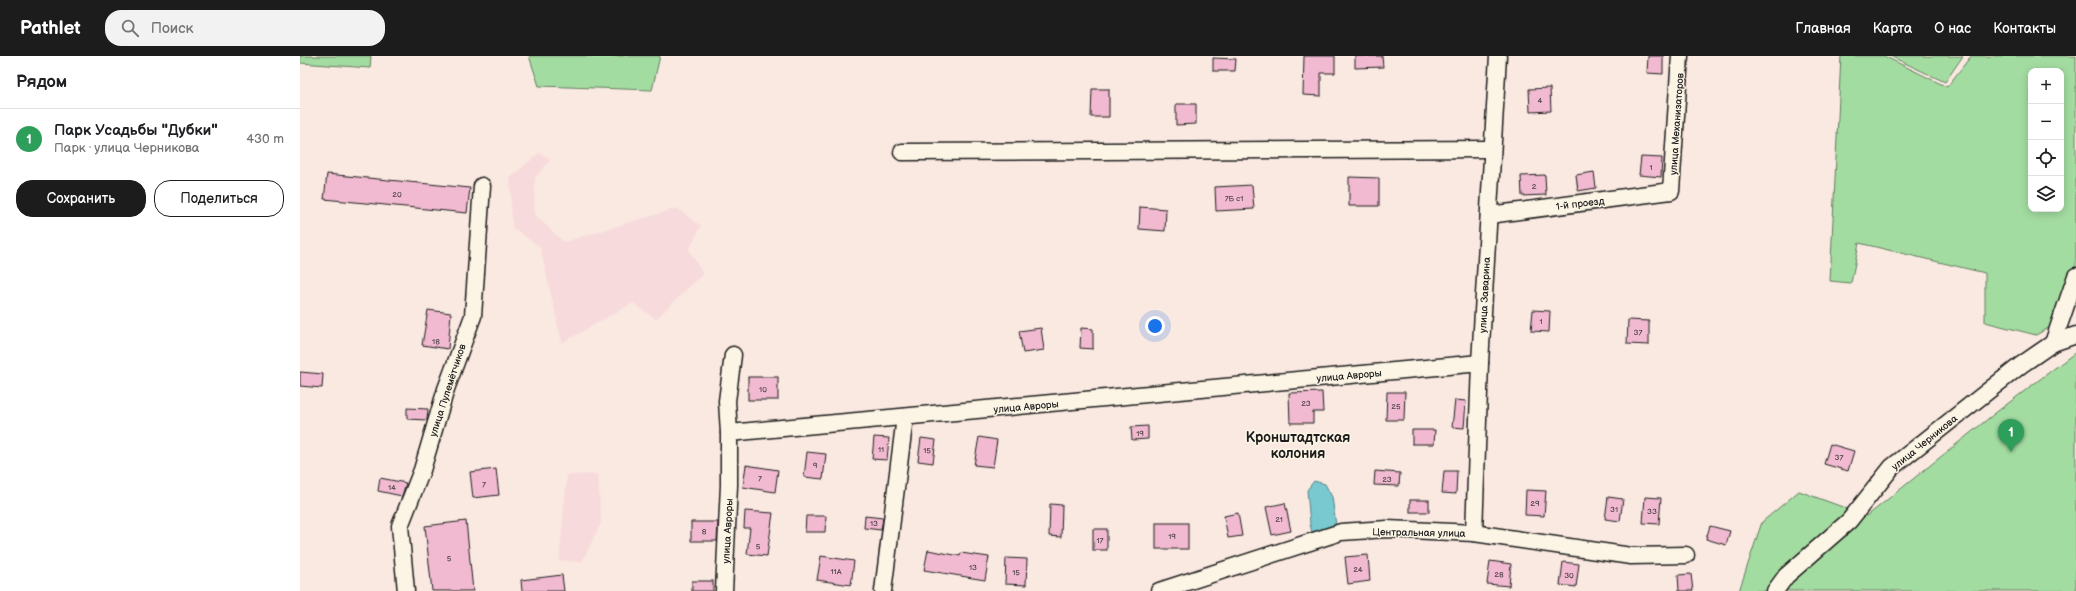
<!DOCTYPE html>
<html lang="ru">
<head>
<meta charset="utf-8">
<style>
	:root { --surface:#fff; --page:#f2f2f2; --text:#202124; --muted:#757577; --line:#e0e0e0; --accent:#1c1c1c }
	body { margin:0; font-family:"Balsamiq Sans",sans-serif; background:var(--page); color:var(--text) }
	.controls { position:absolute; right:12px; top:12px; display:grid; overflow:hidden; border-radius:8px; box-shadow:0 2px 10px #0003 }
	.controls button { width:36px; height:36px; display:grid; place-items:center; padding:0; border:0; border-bottom:1px solid var(--line); background:var(--surface); color:var(--text); font:20px sans-serif }
	.you { position:absolute; left:855px; top:270px; width:14px; height:14px; margin:-10px; border:3px solid #fff; border-radius:50%; background:#1a73e8; box-shadow:0 0 0 6px #1a73e833 }
	.badge { display:grid; place-items:center; width:26px; height:26px; border-radius:50%; background:var(--accent); color:#fff; font-size:13px; font-weight:700 }
	.pin { position:absolute; translate:-50% -33px; filter:drop-shadow(0 1px 2px #0008) }
	.pin::after { content:''; position:absolute; top:21px; width:14px; height:12px; background:inherit; clip-path:polygon(0 0,100% 0,50% 100%) }
	.list { margin:0; padding:0; list-style:none }
	h2 { display:flex; justify-content:space-between; align-items:center; height:52px; margin:0; padding:0 16px; font-size:17px }
	h2 small { font-size:13px; font-weight:400; color:var(--muted) }
	.list li { display:grid; grid-template-columns:26px 1fr auto; gap:12px; align-items:center; box-sizing:border-box; height:60px; padding:0 16px; border-top:1px solid var(--line) }
	.list b { display:block; font-size:15px; white-space:nowrap }
	.list p { margin:0; font-size:13px; white-space:nowrap; color:var(--muted) }
	.list em { font-size:13px; font-style:normal; color:var(--muted) }
	.actions { display:flex; gap:8px; padding:12px 16px }
	.actions a { flex:1; padding:9px 0; border:1px solid var(--accent); border-radius:16px; text-align:center; font-size:14px; color:var(--accent) }
	.actions .main { background:var(--accent); color:#fff }
	.icon { flex:none; width:22px; height:22px; fill:none; stroke:currentColor; stroke-width:2; stroke-linecap:round; stroke-linejoin:round }
	.map { position:relative; flex:none; width:1776px; height:535px; overflow:hidden }
	header { display:flex; align-items:center; gap:24px; box-sizing:border-box; height:56px; padding:0 20px; background:var(--accent); color:#fff }
	header strong { font-size:19px }
	nav { display:flex; gap:22px; margin-inline-start:auto; font-size:14px }
	.search { width:280px; height:36px; background:var(--page); display:flex; align-items:center; gap:10px; box-sizing:border-box; padding:0 14px; border-radius:16px; color:var(--muted); font-size:15px }
	main { display:flex }
	aside { flex:1; background:var(--surface) }
	.map>svg:first-child { display:block }
</style>
</head>
<body>
<header>
<strong>Pathlet</strong>
<div class="search"><svg class="icon" aria-label="search" viewBox="0 0 24 24"><circle cx="10" cy="10" r="6"/><path d="M15 15l6 6"/></svg>Поиск</div>
<nav><a>Главная</a><a>Карта</a><a>О нас</a><a>Контакты</a></nav>
</header>
<main>
<aside>
<h2>Рядом<small></small></h2>
<ul class="list">
<li><span class="badge" style="background:#2e9e5b">1</span><div><b>Парк Усадьбы &quot;Дубки&quot;</b><p>Парк · улица Черникова</p></div><em>430 m</em></li>
</ul>
<div class="actions"><a class="main">Сохранить</a><a>Поделиться</a></div>
</aside>
<div class="map">
<svg width="1776" height="535" viewBox="0 0 1776 535">
	<rect width="100%" height="100%" fill="#fae9e1"/>
	<filter id="ink" filterUnits="userSpaceOnUse"><feTurbulence type="fractalNoise" baseFrequency=".025" numOctaves="2"/><feDisplacementMap in="SourceGraphic" scale="8" xChannelSelector="R" yChannelSelector="G"/><feConvolveMatrix kernelMatrix="1 2 1 2 8 2 1 2 1" color-interpolation-filters="sRGB"/></filter>
	<g filter="url(#ink)">
		<g fill="#f7dbdc">
			<path d="M 239,97 L 251,103 L 235,122 L 234,158 L 264,186 L 377,152 L 401,170 L 389,193 L 403,218 L 356,263 L 333,247 L 262,287 L 240,191 L 212,171 L 210,122 Z"/>
			<path d="M 298,418 L 301,467 L 282,506 L 259,505 L 267,419 Z"/>
		</g>
		<g fill="#a3dca1" stroke="#607c5e" fill-rule="evenodd">
			<path d="M 0,0 L 71,0 L 70,12 L 0,7 Z"/>
			<path d="M 229,0 L 360,0 L 352,34 L 239,30 Z"/>
			<path d="M 1541,0 L 1584,0 L 1647,31 L 1671,0 L 1776,0 L 1776,211 L 1757,267 L 1736,279 L 1685,266 L 1685,217 L 1559,187 L 1551,227 L 1530,225 ZM 1731,15 L 1761,15 L 1761,153 L 1731,153 Z"/>
			<path d="M 1590,0 L 1663,0 L 1645,26 Z"/>
			<path d="M 1776,296 L 1776,535 L 1439,535 L 1462,466 L 1499,435 L 1567,460 L 1694,358 Z"/>
		</g>
		<path fill="#79c9d1" stroke="#548489" d="M 1014,425 L 1025,428 L 1032,441 L 1036,469 L 1012,477 L 1010,468 L 1007,434 Z"/>
		<g fill="#f1bad1" stroke="#1c1c1c">
			<path d="M 1004,0 L 1035,0 L 1035,17 L 1021,17 L 1021,40 L 1003,39 Z"/>
			<path d="M 1055,0 L 1082,0 L 1083,11 L 1055,12 Z"/>
			<path d="M 1348,0 L 1363,0 L 1363,18 L 1347,17 Z"/>
			<path d="M 913,2 L 936,3 L 935,15 L 913,15 Z"/>
			<path d="M 1250,32 L 1251,55 L 1230,56 L 1229,33 Z"/>
			<path d="M 792,33 L 809,33 L 809,61 L 791,61 Z"/>
			<path d="M 876,48 L 896,48 L 896,68 L 876,69 Z"/>
			<path d="M 1341,101 L 1362,102 L 1361,121 L 1339,119 Z"/>
			<path d="M 1294,116 L 1296,132 L 1278,135 L 1276,119 Z"/>
			<path d="M 27,118 L 170,132 L 167,157 L 24,143 Z"/>
			<path d="M 1245,119 L 1246,139 L 1222,140 L 1221,120 Z"/>
			<path d="M 1049,121 L 1079,122 L 1079,150 L 1049,150 Z"/>
			<path d="M 952,129 L 954,153 L 916,155 L 915,131 Z"/>
			<path d="M 840,151 L 866,153 L 865,175 L 839,173 Z"/>
			<path d="M 128,254 L 151,257 L 148,293 L 122,289 Z"/>
			<path d="M 1233,254 L 1250,255 L 1249,276 L 1231,275 Z"/>
			<path d="M 1328,264 L 1349,265 L 1349,289 L 1327,288 Z"/>
			<path d="M 741,272 L 744,294 L 723,297 L 719,275 Z"/>
			<path d="M 781,272 L 793,273 L 793,293 L 780,292 Z"/>
			<path d="M 0,316 L 23,318 L 22,332 L 0,330 Z"/>
			<rect x="448" y="321" width="30" height="23"/>
			<path d="M 1022,336 L 1023,356 L 1013,356 L 1013,367 L 990,367 L 989,337 Z"/>
			<path d="M 1087,336 L 1105,336 L 1104,364 L 1086,364 Z"/>
			<path d="M 1155,344 L 1166,345 L 1164,372 L 1152,371 Z"/>
			<path d="M 107,352 L 128,353 L 127,364 L 107,363 Z"/>
			<path d="M 848,370 L 848,383 L 832,384 L 831,371 Z"/>
			<path d="M 1112,374 L 1135,374 L 1134,388 L 1112,388 Z"/>
			<path d="M 574,381 L 589,382 L 587,404 L 572,403 Z"/>
			<path d="M 679,381 L 697,384 L 693,411 L 674,409 Z"/>
			<path d="M 621,382 L 636,384 L 633,407 L 618,405 Z"/>
			<path d="M 1530,388 L 1554,395 L 1548,415 L 1524,408 Z"/>
			<path d="M 507,396 L 526,398 L 523,423 L 504,421 Z"/>
			<path d="M 446,409 L 478,414 L 475,436 L 443,431 Z"/>
			<path d="M 196,413 L 199,439 L 173,442 L 170,416 Z"/>
			<path d="M 1075,415 L 1100,417 L 1099,430 L 1074,429 Z"/>
			<path d="M 1144,415 L 1157,415 L 1156,438 L 1142,437 Z"/>
			<path d="M 80,422 L 106,427 L 102,440 L 78,435 Z"/>
			<path d="M 1226,434 L 1246,435 L 1244,460 L 1225,459 Z"/>
			<path d="M 1308,441 L 1323,443 L 1320,465 L 1305,463 Z"/>
			<path d="M 1345,441 L 1361,442 L 1359,468 L 1343,467 Z"/>
			<rect x="1110" y="444" width="19" height="12"/>
			<path d="M 985,447 L 991,475 L 972,479 L 966,451 Z"/>
			<path d="M 750,448 L 762,449 L 761,481 L 749,480 Z"/>
			<path d="M 445,455 L 473,457 L 467,500 L 447,498 L 450,472 L 444,472 Z"/>
			<path d="M 938,457 L 942,480 L 928,482 L 924,460 Z"/>
			<path d="M 506,460 L 526,460 L 525,476 L 505,476 Z"/>
			<path d="M 565,460 L 583,462 L 581,474 L 564,472 Z"/>
			<path d="M 166,465 L 173,535 L 132,535 L 125,470 Z"/>
			<path d="M 391,466 L 418,466 L 417,485 L 391,485 Z"/>
			<rect x="856" y="467" width="32" height="26"/>
			<path d="M 1410,470 L 1430,475 L 1426,489 L 1406,483 Z"/>
			<rect x="793" y="473" width="14" height="21"/>
			<path d="M 628,494 L 660,500 L 661,497 L 689,501 L 685,524 L 624,514 Z"/>
			<path d="M 1068,499 L 1070,525 L 1048,528 L 1045,501 Z"/>
			<path d="M 521,500 L 554,505 L 551,529 L 517,524 Z"/>
			<path d="M 706,502 L 727,503 L 726,529 L 705,528 Z"/>
			<path d="M 1190,505 L 1211,508 L 1209,530 L 1187,528 Z"/>
			<path d="M 1263,506 L 1279,508 L 1276,531 L 1260,529 Z"/>
			<path d="M 1391,518 L 1393,535 L 1379,535 L 1378,519 Z"/>
			<path d="M 262,519 L 264,535 L 222,535 L 221,524 Z"/>
			<rect x="392" y="525" width="21" height="10"/>
		</g>
		<g fill="none" stroke-linecap="round" stroke-linejoin="round">
			<defs>
				<g id="street">
					<path d="M 602,96 L 1192,93"/>
					<path d="M 1189,159 L 1371,135 L 1380,0"/>
					<path d="M 1753,287 L 1776,220"/>
					<path d="M 429,377 L 427,345 L 433,299"/>
					<path d="M 1174,477 L 1180,307 L 1198,0"/>
					<path d="M 106,535 L 100,470 L 122,414 L 146,333 L 173,260 L 182,130"/>
					<path d="M 424,535 L 429,429 L 429,377 L 1180,307"/>
					<path d="M 583,535 L 605,361"/>
					<path d="M 859,535 L 1041,476 L 1087,473 L 1174,477 L 1331,500 L 1386,499"/>
					<path d="M 1475,535 L 1486,520 L 1549,465 L 1592,411 L 1721,309 L 1753,287 L 1776,279"/>
				</g>
			</defs>
			<use href="#street" stroke="#1c1c1c" stroke-width="19"/>
			<use href="#street" stroke="#fcf5e5" stroke-width="16"/>
		</g>
	</g>
	<g text-anchor="middle" stroke-width="3" stroke-linejoin="round" paint-order="stroke">
		<g font-size="8" fill="#514449">
			<text x="1240" y="47">4</text>
			<text x="1351" y="114">1</text>
			<text x="1234" y="133">2</text>
			<text x="97" y="141">20</text>
			<text x="934" y="145">7Б с1</text>
			<text x="1241" y="268">1</text>
			<text x="1338" y="279">37</text>
			<text x="136" y="288">18</text>
			<text x="463" y="336">10</text>
			<text x="1006" y="350">23</text>
			<text x="1096" y="353">25</text>
			<text x="840" y="380">19</text>
			<text x="581" y="396">11</text>
			<text x="627" y="397">15</text>
			<text x="1539" y="404">37</text>
			<text x="515" y="412">9</text>
			<text x="460" y="425">7</text>
			<text x="1087" y="426">23</text>
			<text x="184" y="431">7</text>
			<text x="92" y="434">14</text>
			<text x="1235" y="450">29</text>
			<text x="1314" y="456">31</text>
			<text x="1352" y="458">33</text>
			<text x="979" y="466">21</text>
			<text x="574" y="470">13</text>
			<text x="404" y="478">8</text>
			<text x="872" y="483">19</text>
			<text x="800" y="487">17</text>
			<text x="458" y="493">5</text>
			<text x="149" y="505">5</text>
			<text x="673" y="514">13</text>
			<text x="1058" y="516">24</text>
			<text x="536" y="518">11А</text>
			<text x="716" y="519">15</text>
			<text x="1199" y="521">28</text>
			<text x="1269" y="522">30</text>
		</g>
		<g font-size="10" fill="#1c1c1c" stroke="#fcf5e5">
			<text transform="translate(1376 68) rotate(-86)" y="4">улица Механизаторов</text>
			<text transform="translate(1280 147) rotate(-7)" y="4">1-й проезд</text>
			<text transform="translate(1184 239) rotate(-87)" y="4">улица Заварина</text>
			<text transform="translate(1049 319) rotate(-5)" y="4">улица Авроры</text>
			<text transform="translate(147 334) rotate(-72)" y="4">улица Пулемётчиков</text>
			<text transform="translate(726 350) rotate(-5)" y="4">улица Авроры</text>
			<text transform="translate(1624 386) rotate(-39)" y="4">улица Черникова</text>
			<text transform="translate(427 475) rotate(-87)" y="4">улица Авроры</text>
			<text transform="translate(1119 476) rotate(1)" y="4">Центральная улица</text>
		</g>
		<g font-size="14" font-weight="bold" fill="#1c1c1c" stroke="#fcf5e5">
			<text x="998" y="386">Кронштадтская<tspan x="998" dy="16">колония</tspan></text>
		</g>
	</g>
</svg>
<div class="controls">
<button>+</button>
<button>−</button>
<button><svg class="icon" aria-label="locate" viewBox="0 0 24 24"><circle cx="12" cy="12" r="6"/><path d="M12 2v4M12 18v4M2 12h4M18 12h4"/></svg></button>
<button><svg class="icon" aria-label="layers" viewBox="0 0 24 24"><path d="M12 4l9 5-9 5-9-5zM3 14l9 5 9-5"/></svg></button>
</div>
<div class="you"></div>
<div class="pin badge" style="left:1711px;top:396px;background:#2e9e5b">1</div>
</div>
</main>
</body>
</html>
